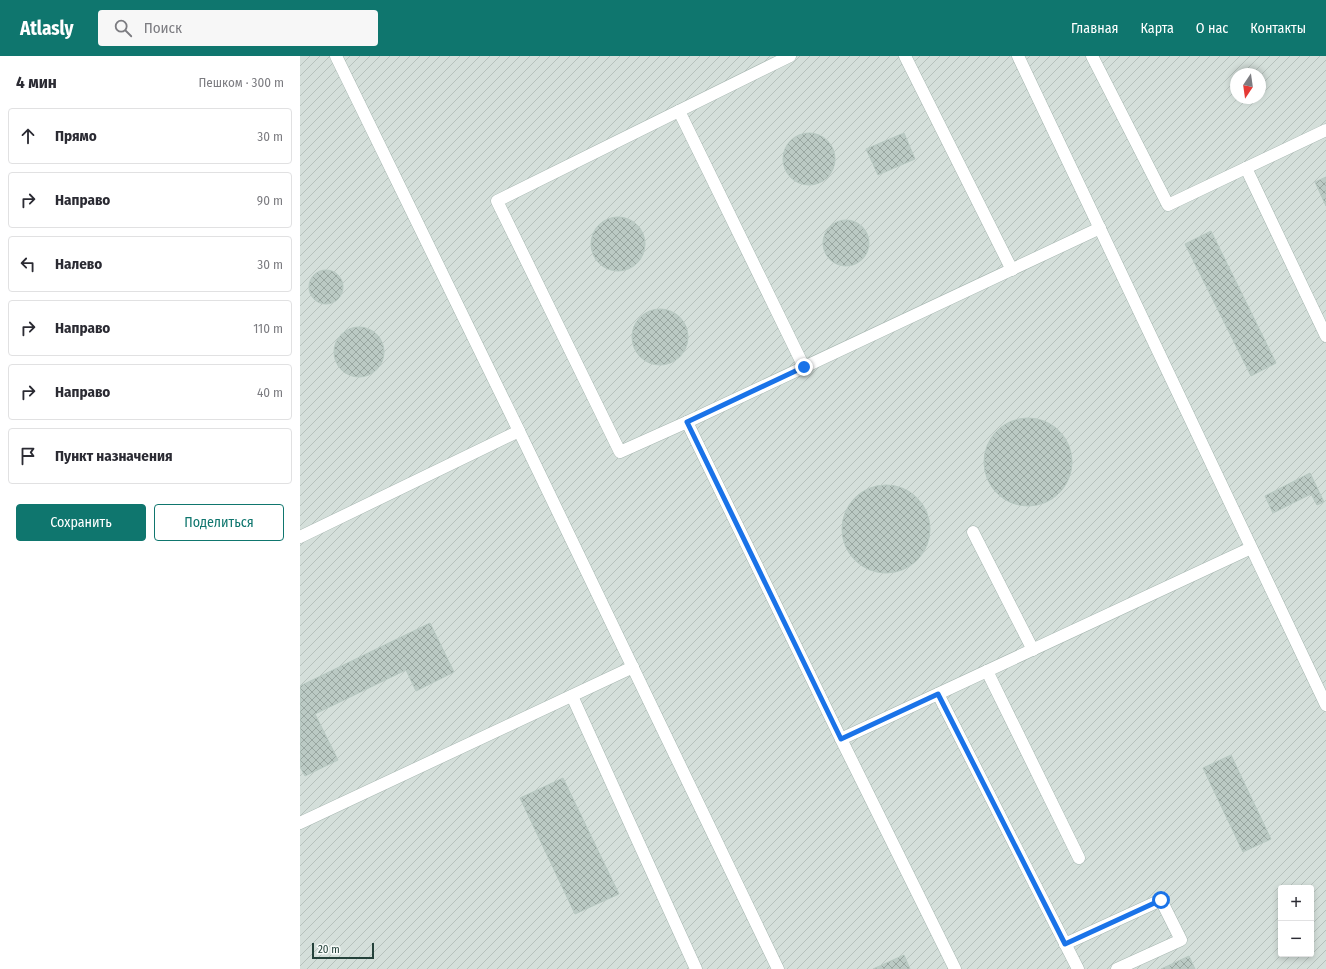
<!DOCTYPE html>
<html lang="ru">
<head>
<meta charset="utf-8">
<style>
	:root { --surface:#fff; --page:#f7f7f7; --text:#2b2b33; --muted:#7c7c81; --line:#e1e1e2; --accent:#0f766e }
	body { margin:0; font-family:"Fira Sans Condensed",sans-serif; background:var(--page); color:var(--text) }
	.controls { position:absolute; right:12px; bottom:12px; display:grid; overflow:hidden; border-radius:4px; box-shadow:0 2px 6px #0003 }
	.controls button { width:36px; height:36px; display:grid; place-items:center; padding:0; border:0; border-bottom:1px solid var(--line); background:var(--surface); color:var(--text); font:20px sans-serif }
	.compass { position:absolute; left:930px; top:12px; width:36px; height:36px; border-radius:50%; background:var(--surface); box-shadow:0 2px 6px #0003; rotate:193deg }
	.scale { position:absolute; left:12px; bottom:10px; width:62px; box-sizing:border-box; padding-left:4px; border:2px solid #24423a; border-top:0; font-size:11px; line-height:14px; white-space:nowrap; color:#24423a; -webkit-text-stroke:3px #f7fbf9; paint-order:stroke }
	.stop { position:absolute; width:12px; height:12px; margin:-9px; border:3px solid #1a73e8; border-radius:50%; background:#fff }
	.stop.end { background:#1a73e8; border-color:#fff; box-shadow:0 1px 4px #0008 }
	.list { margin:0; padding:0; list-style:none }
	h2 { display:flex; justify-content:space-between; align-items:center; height:52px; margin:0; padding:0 16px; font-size:17px }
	h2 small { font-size:13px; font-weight:400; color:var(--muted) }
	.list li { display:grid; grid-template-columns:26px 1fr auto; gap:12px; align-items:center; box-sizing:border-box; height:56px; margin:0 8px 8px; padding:0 8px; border:1px solid var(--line); border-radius:4px }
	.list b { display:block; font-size:15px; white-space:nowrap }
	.list em { font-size:13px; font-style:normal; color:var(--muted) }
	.actions { display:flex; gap:8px; padding:12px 16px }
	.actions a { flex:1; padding:9px 0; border:1px solid var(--accent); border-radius:4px; text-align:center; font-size:14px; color:var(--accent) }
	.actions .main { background:var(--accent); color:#fff }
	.icon { flex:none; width:22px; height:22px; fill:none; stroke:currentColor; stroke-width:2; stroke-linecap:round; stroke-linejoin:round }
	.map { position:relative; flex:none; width:1026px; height:913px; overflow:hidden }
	header { display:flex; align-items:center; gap:24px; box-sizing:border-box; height:56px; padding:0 20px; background:var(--accent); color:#fff }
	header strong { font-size:19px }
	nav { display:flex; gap:22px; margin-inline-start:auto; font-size:14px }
	.search { width:280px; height:36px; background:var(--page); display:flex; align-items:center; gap:10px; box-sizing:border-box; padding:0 14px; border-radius:4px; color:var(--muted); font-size:15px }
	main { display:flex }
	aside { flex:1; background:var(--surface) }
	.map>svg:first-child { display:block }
</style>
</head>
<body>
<header>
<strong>Atlasly</strong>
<div class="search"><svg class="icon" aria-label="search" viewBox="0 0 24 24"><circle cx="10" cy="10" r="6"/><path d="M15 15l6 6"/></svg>Поиск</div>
<nav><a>Главная</a><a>Карта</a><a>О нас</a><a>Контакты</a></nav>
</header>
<main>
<aside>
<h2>4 мин<small>Пешком · 300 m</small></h2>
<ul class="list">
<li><svg class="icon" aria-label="ahead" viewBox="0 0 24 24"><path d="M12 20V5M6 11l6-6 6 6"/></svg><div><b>Прямо</b></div><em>30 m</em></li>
<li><svg class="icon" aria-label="right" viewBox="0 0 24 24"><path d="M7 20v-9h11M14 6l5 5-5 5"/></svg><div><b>Направо</b></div><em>90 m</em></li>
<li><svg class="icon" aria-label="left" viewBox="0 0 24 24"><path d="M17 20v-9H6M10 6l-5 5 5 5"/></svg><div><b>Налево</b></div><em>30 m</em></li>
<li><svg class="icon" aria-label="right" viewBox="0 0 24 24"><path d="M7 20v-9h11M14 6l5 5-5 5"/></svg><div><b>Направо</b></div><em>110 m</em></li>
<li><svg class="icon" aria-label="right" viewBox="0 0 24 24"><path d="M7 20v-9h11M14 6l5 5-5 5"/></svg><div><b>Направо</b></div><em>40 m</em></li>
<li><svg class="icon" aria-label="arrive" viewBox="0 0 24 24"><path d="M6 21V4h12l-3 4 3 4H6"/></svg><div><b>Пункт назначения</b></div></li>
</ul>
<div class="actions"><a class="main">Сохранить</a><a>Поделиться</a></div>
</aside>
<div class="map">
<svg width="1026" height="913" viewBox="0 0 1026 913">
	<defs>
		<pattern id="industrial-furrows" width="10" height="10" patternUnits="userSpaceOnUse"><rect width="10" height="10" fill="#d4dfda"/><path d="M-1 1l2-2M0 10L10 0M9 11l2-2" fill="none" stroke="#b6c1bc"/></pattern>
		<pattern id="building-cross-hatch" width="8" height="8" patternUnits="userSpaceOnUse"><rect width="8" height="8" fill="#bbcac4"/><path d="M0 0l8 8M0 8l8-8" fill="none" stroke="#98a6a0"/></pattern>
	</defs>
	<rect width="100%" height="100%" fill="#e6efeb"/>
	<path fill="url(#industrial-furrows)" fill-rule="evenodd" d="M 0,0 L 1026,0 L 1026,913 L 0,913 ZM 936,18 L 960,18 L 960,42 L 936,42 ZM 981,832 L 1011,832 L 1011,898 L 981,898 Z"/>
	<g fill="url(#building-cross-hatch)" stroke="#b8c9c2">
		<path d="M 604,77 L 615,103 L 578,119 L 566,93 Z"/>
		<circle cx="509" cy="103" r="26"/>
		<path d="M 1026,121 L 1026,150 L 1015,126 Z"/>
		<circle cx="318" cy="188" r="27"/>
		<circle cx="546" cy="187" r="23"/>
		<path d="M 911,175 L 976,307 L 951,320 L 885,188 Z"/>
		<circle cx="26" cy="231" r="17"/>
		<circle cx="360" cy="281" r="28"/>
		<circle cx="59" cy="296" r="25"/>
		<circle cx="728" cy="406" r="44"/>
		<path d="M 1010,417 L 1024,446 L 1017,449 L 1011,438 L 973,457 L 965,440 Z"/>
		<circle cx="586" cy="473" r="44"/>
		<path d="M 130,567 L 154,616 L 116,635 L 106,614 L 15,658 L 38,704 L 5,720 L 0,711 L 0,630 Z"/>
		<path d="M 931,699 L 971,783 L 943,796 L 903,712 Z"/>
		<path d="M 263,722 L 319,838 L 275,858 L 220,742 Z"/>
		<path d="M 604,899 L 610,913 L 573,913 Z"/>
		<path d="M 889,900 L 895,913 L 861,913 Z"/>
	</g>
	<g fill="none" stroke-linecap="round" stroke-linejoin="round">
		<defs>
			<g id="minor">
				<path d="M 605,0 L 712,214"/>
				<path d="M 718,0 L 1026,649"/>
				<path d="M 792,0 L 868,149 L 1026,74"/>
				<path d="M 379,55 L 504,311"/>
				<path d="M 946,112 L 1026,280"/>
				<path d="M 800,172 L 387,366 L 541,683 L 951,492"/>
				<path d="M 387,366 L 320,396 L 197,145 L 490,0"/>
				<path d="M 219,375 L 478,913"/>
				<path d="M 673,476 L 733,594"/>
				<path d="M 0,481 L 219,375 L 36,0"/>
				<path d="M 687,615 L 779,802"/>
				<path d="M 638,638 L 778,913"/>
				<path d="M 272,640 L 396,913"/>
				<path d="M 541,683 L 655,913"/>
				<path d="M 0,767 L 333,611"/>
				<path d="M 765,888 L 861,844 L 881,884 L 817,913"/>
			</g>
		</defs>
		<use href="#minor" stroke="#a8b8b2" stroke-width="13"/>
		<use href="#minor" stroke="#fff" stroke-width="12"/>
	</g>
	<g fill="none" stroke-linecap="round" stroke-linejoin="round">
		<path stroke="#1a73e8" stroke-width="5" d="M 504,311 L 387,366 L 541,683 L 638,638 L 765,888 L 861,844"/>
	</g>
</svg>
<div class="controls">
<button>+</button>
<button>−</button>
</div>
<svg class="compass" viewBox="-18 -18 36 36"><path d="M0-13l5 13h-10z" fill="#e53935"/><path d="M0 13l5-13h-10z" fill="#7c7c81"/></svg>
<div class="scale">20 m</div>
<div class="stop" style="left:861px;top:844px"></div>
<div class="stop end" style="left:504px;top:311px"></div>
</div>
</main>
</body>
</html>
